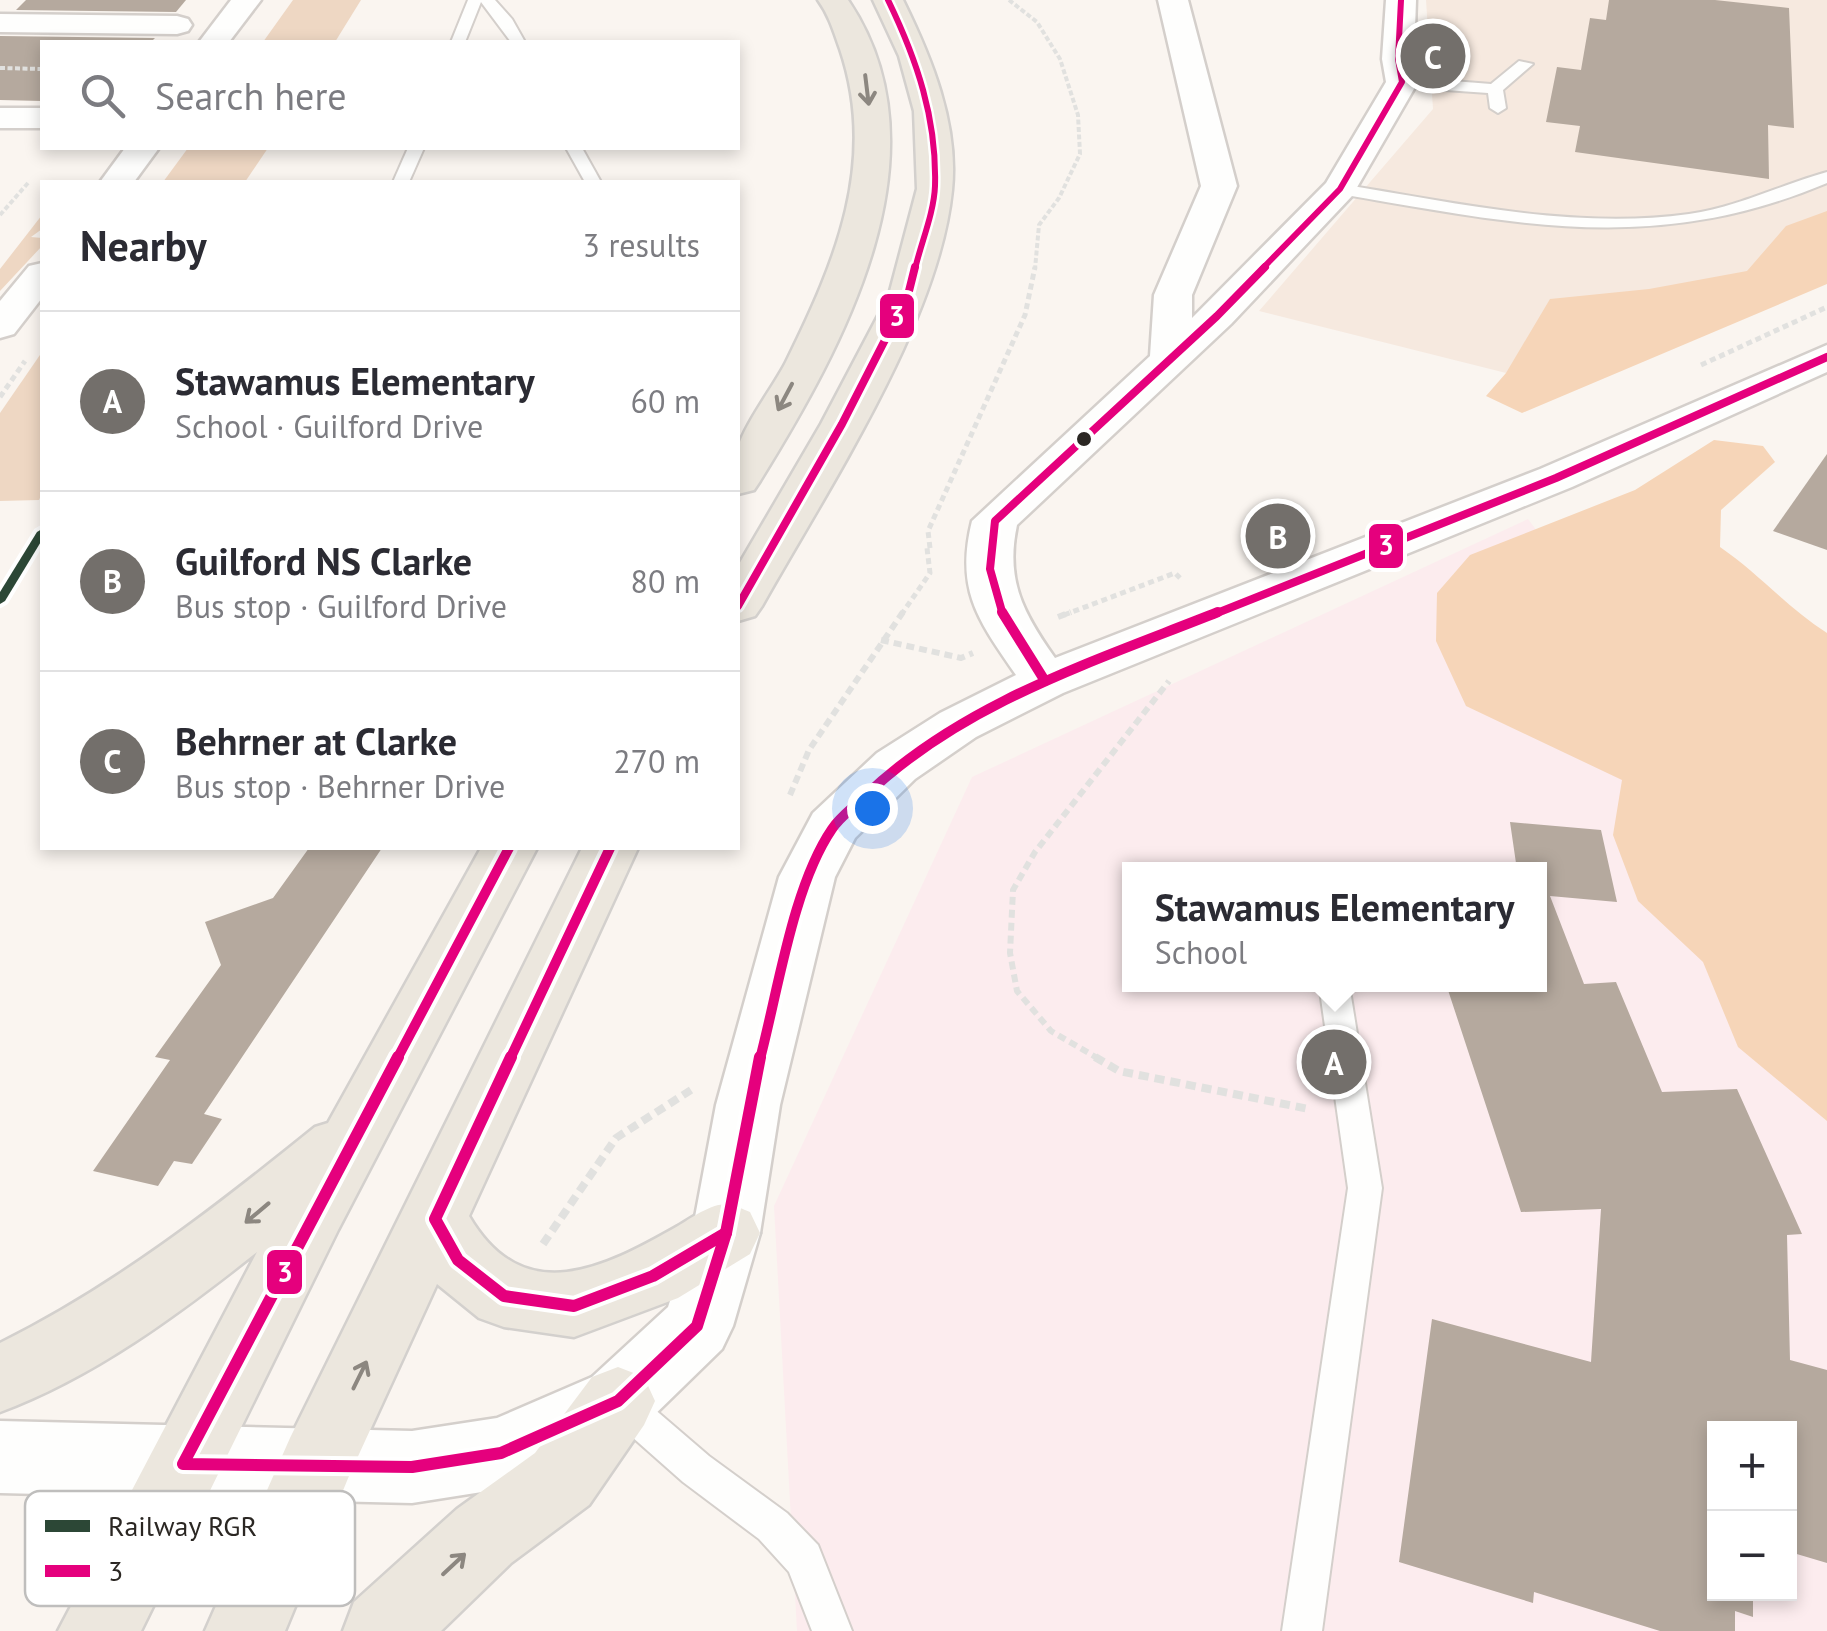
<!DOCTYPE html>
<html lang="en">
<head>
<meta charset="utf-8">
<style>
	:root { --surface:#fff; --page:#f2f2f3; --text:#2b2b33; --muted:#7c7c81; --line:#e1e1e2; --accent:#736f6b }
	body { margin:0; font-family:"PT Sans",sans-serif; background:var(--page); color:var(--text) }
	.controls { position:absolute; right:30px; bottom:30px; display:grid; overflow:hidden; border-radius:0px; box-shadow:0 5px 15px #0003 }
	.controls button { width:90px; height:90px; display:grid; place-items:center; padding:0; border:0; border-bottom:2px solid var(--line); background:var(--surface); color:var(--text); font:50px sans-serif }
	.you { position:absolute; left:872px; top:808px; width:35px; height:35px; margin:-25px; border:8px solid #fff; border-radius:50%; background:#1a73e8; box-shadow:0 0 0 15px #1a73e833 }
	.badge { display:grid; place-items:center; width:65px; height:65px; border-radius:50%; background:var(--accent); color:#fff; font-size:32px; font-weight:700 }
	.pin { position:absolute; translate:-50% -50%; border:5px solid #fff; box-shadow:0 2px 10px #0006 }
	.popup { position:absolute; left:1122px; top:862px; width:425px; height:130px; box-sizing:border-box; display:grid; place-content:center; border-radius:0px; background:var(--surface); filter:drop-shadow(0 2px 8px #0005); font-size:32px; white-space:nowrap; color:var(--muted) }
	.popup b { font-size:38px; color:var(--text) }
	.popup::after { content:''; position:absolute; left:50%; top:100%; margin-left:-20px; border:20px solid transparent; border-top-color:var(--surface) }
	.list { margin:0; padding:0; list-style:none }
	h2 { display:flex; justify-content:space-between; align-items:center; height:130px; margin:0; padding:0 40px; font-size:42px }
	h2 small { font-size:32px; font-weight:400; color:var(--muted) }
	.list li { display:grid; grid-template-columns:65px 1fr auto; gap:30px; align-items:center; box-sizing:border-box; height:180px; padding:0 40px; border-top:2px solid var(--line) }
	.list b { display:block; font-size:38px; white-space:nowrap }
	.list p { margin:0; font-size:32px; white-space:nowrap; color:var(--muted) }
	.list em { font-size:32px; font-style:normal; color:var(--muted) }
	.icon { flex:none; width:55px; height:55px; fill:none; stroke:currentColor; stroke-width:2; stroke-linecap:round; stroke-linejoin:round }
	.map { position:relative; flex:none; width:1827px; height:1631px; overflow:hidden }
	.search { position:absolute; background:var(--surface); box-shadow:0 5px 15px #0003; left:40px; top:40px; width:700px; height:110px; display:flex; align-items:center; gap:25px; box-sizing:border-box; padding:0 35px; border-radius:0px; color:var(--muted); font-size:38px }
	.panel { position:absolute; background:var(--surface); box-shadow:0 5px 15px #0003; left:40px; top:180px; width:700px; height:670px; border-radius:0px }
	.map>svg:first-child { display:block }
</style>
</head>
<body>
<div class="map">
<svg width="1827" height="1631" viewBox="0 0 1827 1631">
	<rect width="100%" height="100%" fill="#faf5f0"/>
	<path fill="#f6e9df" d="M 1426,0 L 1827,0 L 1827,245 L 1542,382 L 1259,311 L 1433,109 Z"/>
	<path fill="#fcecee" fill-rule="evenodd" d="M 1528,519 L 1827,918 L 1827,1631 L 797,1631 L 774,1206 L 972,777 ZM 1129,870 L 1539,870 L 1539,984 L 1129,984 ZM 1714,1428 L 1790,1428 L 1790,1594 L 1714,1594 Z"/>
	<g fill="#eed7c3">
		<path d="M 293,0 L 361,0 L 335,42 L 263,42 Z"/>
		<path d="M 188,148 L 268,148 L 245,182 L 163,182 Z"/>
		<path d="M 42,215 L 42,229 L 31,237 L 42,238 L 42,246 L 0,291 L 0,269 Z"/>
		<path d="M 42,352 L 42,494 L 39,500 L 0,501 L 0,413 Z"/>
	</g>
	<g fill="#f6d5b8">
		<path d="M 1827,211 L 1827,284 L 1522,413 L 1486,396 L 1506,373 L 1550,299 L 1649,289 L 1747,271 L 1786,226 Z"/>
		<path d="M 1714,440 L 1763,446 L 1775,462 L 1721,510 L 1720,547 C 1758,573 1788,608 1827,633 L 1827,1121 L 1738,1047 L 1703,962 L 1638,901 L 1613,835 L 1622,780 L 1466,706 L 1436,641 L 1437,593 L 1470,555 L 1635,490 Z"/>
	</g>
	<g fill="#b5a99e">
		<path d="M 26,0 L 186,0 L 176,12 L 16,10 Z"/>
		<path d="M 1609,0 L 1715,0 L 1789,8 L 1794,128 L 1768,125 L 1769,179 L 1575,152 L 1580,126 L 1546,122 L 1557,67 L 1581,70 L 1590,18 L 1606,20 Z"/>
		<path d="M 0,36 L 155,38 L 151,42 L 42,42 L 42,101 L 0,100 Z"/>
		<path d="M 1827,454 L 1827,550 L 1773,531 Z"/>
		<path d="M 1510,822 L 1601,830 L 1617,902 L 1550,896 L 1584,984 L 1616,982 L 1662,1092 L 1737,1089 L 1802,1234 L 1787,1235 L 1790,1360 L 1827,1370 L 1827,1563 L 1790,1552 L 1790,1428 L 1714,1428 L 1714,1594 L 1753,1594 L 1753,1617 L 1735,1611 L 1735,1631 L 1660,1631 L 1534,1592 L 1533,1603 L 1399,1562 L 1432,1319 L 1591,1362 L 1601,1209 L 1521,1212 L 1446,984 L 1539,984 L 1539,870 L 1517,870 Z"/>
		<path d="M 309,848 L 382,848 L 204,1114 L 222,1119 L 192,1164 L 174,1161 L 158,1186 L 93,1171 L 170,1060 L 155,1057 L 221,965 L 205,922 L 273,898 Z"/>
	</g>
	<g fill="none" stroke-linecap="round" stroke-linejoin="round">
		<defs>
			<g id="lane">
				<path d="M 468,0 L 495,0 L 512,19 L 525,42 L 511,42 L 481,2 L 465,42 L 451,42 Z"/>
				<path d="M 1519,61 L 1533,64 L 1503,90 L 1506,108 L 1498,113 L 1490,108 L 1488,93 L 1402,87 L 1394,82 L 1402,77 L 1491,84 Z"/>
				<path d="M 408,148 L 424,148 L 409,182 L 393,182 Z"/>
				<path d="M 566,148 L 582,148 L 601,182 L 585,182 Z"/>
				<path d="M 1827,172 L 1827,183 C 1654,256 1517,224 1340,194 L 1331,189 L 1340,184 C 1453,202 1573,230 1689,214 C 1738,207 1780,185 1827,172 Z"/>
				<path d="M 1319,984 L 1349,984 L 1382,1188 L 1322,1631 L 1282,1631 L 1348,1188 Z"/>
				<path d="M 618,1384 L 631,1389 L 709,1456 L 787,1513 L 818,1545 L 852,1631 L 812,1631 L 789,1572 L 759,1539 L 683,1482 L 605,1413 L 600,1401 L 605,1389 Z"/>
			</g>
			<g id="street">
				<path d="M 0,14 L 177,16 L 188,19 L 192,25 L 188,31 L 177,34 L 0,32 Z"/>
				<rect x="0" y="108" width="42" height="20"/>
			</g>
			<g id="secondary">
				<path d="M 231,0 L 261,0 L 229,42 L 199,42 Z"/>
				<path d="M 1158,0 L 1188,0 L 1237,186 L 1192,295 L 1192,318 L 1326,183 L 1386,82 L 1382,59 L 1386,0 L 1416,0 L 1414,59 L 1418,82 L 1352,196 L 1231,324 L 1017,525 C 1005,581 1024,614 1055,658 L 1540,469 L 1827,345 L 1827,372 L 1572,487 L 1063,693 L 976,737 L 915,779 L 855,838 L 835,877 L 780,1105 L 760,1233 L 733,1326 L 722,1349 L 644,1425 L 501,1489 L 412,1503 L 0,1493 L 0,1421 L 412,1431 L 497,1418 L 592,1377 L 668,1307 L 692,1233 L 716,1105 L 779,877 L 813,813 L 877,753 L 940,713 L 1016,675 C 978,620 955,590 972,521 L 1150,356 L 1154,295 L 1201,186 Z"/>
				<path d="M 125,148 L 159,148 L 134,182 L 100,182 Z"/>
				<path d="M 42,263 L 42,298 L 14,334 L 0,338 L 0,301 L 29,266 Z"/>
			</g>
			<g id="highway">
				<path d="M 818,0 L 848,0 C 951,152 843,347 760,481 L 754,490 L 738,494 C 737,481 735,462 738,449 C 742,428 775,384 786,362 C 836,261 878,161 840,49 C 834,32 829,15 818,0 Z"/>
				<path d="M 873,0 L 903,0 C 931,57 959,124 952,190 C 939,322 827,490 762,606 L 755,616 L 738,621 L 738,566 L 821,424 L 889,295 L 917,189 L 914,111 L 899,56 Z"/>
				<path d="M 481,848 L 537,848 L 338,1230 L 141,1631 L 58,1631 L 257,1252 C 179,1314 94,1377 0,1412 L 0,1343 C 115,1286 216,1207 315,1127 L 328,1123 Z"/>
				<path d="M 582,848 L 638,848 L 469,1216 C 524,1310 604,1268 678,1226 C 691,1218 712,1203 728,1204 C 735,1205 744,1210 750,1212 L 760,1233 L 750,1254 L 678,1298 L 574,1337 L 504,1327 L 479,1318 L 437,1284 L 349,1476 L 285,1631 L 205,1631 L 290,1438 Z"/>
				<path d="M 618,1367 L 644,1377 L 655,1401 L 644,1425 L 589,1505 L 511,1563 L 441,1631 L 343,1631 L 354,1602 L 457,1509 L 535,1453 L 592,1377 Z"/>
			</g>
		</defs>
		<use href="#lane" stroke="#d4cfcb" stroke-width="4"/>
		<use href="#street" stroke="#d4cfcb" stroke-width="5"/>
		<use href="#secondary" stroke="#d4cfcb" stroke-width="5"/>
		<use href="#highway" stroke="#d3d0cd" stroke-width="5"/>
		<g stroke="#e1e1df" stroke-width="4" stroke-dasharray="5 2.5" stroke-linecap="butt">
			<path d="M 1009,0 L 1037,22 L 1060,59 L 1078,115 L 1080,154 L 1059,198 L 1039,225 L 1035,269"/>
			<path d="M 0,68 L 42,69"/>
			<path d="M 0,215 L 28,183"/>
		</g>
		<g stroke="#e1e1df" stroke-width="5" stroke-dasharray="6 4" stroke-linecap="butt">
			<path d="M 1701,365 L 1827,307"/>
			<path d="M 0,397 L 25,361"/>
			<path d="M 930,548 L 928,531 L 1025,315 L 1035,267"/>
			<path d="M 901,615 L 930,573 L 927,548"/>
			<path d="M 1064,615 L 1175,573 L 1180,578"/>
		</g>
		<g stroke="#e1e1df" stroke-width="6" stroke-dasharray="8 5" stroke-linecap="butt">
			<path d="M 1058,617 L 1071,612"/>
			<path d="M 881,640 L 961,658 L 973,653"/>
			<path d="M 790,795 L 809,750 L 903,612"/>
			<path d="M 1099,1059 L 1051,1031 L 1017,991 L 1010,953 L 1013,890 L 1035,852 L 1169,681"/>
		</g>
		<g stroke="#e1e1df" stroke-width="8" stroke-dasharray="10 6" stroke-linecap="butt">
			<path d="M 1095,1057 L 1119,1071 L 1309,1109"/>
			<path d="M 543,1244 L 616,1138 L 691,1090"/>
		</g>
		<use href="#lane" fill="#fefefd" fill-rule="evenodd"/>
		<use href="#street" fill="#fefefd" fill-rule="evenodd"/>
		<use href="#secondary" fill="#fefefd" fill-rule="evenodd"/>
		<use href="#highway" fill="#ece7de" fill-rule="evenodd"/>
		<defs>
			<g id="bus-1-far3">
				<path d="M 888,0 C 917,60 937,119 935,186 C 934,213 921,243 915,269"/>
				<path d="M 1262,269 L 1340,189 L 1402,82 L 1398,59 L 1401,0"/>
			</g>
			<g id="bus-1-far2">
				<path d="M 738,606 L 842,424 L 908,295 L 915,267"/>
				<path d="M 1003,615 L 990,569 L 995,521 L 1217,316 L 1265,267"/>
				<path d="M 1212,615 L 1556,478 L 1827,357"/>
			</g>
			<g id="bus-1-far1">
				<path d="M 1002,612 L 1045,681"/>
				<path d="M 397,1059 L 509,848"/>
				<path d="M 510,1059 L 610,848"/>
				<path d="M 760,1059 C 778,991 793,886 832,829 C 840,817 854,807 864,797 C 961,703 1095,661 1218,612"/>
			</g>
			<g id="bus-1">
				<path d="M 398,1057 L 183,1464 L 412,1467 L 501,1453 L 618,1401 L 697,1326 L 726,1233 L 760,1057"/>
				<path d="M 511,1057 L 435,1219 L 458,1260 L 504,1296 L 574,1306 L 653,1276 L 726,1233"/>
			</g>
		</defs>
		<use href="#bus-1-far3" stroke="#fff" stroke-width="11"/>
		<use href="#bus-1-far2" stroke="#fff" stroke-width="14"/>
		<use href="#bus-1-far1" stroke="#fff" stroke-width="18"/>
		<use href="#bus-1" stroke="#fff" stroke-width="20"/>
		<use href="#bus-1-far3" stroke="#e5007d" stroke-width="6"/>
		<use href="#bus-1-far2" stroke="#e5007d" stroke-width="8"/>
		<use href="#bus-1-far1" stroke="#e5007d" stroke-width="10"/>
		<use href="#bus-1" stroke="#e5007d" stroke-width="12"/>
		<defs>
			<path id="rail-1" d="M 42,529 L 42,540 L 5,601 L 0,604 L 0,592 L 37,532 Z"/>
		</defs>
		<use href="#rail-1" stroke="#fff" stroke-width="8"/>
		<use href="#rail-1" fill="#2c4736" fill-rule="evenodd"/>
	</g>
	<defs><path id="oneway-shaft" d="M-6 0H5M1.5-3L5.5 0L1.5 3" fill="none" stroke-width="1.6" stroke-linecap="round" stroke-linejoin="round" transform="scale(2.5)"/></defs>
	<g stroke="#8c8780">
		<use href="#oneway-shaft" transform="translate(867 90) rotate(83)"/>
		<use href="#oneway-shaft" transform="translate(785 397) rotate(118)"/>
		<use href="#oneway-shaft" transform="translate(257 1213) rotate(140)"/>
		<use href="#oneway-shaft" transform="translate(360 1375) rotate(-64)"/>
		<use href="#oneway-shaft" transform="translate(454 1564) rotate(-43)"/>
	</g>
	<circle fill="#2b2723" stroke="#fff" stroke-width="4" cx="1084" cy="439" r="9"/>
	<rect x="25" y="1491" width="330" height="115" rx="15" fill="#fff" stroke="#bfbebd" stroke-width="2.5"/>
	<rect x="45" y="1520" width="45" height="12" fill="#2c4736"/>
	<rect x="45" y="1565" width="45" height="12" fill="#e5007d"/>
	<g font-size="28" fill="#2b2723">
		<text x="108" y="1536">Railway RGR</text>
		<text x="108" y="1581">3</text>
	</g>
	<g stroke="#fff" stroke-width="4">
		<rect x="878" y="292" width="38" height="48" rx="10" fill="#e5007d"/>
		<rect x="1367" y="522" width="38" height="48" rx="10" fill="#e5007d"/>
		<rect x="265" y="1248" width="39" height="48" rx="10" fill="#e5007d"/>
	</g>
	<g font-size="28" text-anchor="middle" font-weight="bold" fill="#fff">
		<text x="897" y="326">3</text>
		<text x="1386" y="555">3</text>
		<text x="285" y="1282">3</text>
	</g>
</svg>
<div class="controls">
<button>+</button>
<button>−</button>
</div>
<div class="you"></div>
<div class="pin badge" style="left:1334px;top:1062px">A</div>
<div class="popup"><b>Stawamus Elementary</b>School</div>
<div class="pin badge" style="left:1278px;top:536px">B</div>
<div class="pin badge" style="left:1433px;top:56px">C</div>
<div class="search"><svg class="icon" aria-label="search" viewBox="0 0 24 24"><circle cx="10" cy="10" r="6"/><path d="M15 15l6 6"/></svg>Search here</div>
<section class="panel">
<h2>Nearby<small>3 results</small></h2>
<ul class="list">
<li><span class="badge">A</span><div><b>Stawamus Elementary</b><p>School · Guilford Drive</p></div><em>60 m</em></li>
<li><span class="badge">B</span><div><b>Guilford NS Clarke</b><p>Bus stop · Guilford Drive</p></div><em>80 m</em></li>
<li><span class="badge">C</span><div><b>Behrner at Clarke</b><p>Bus stop · Behrner Drive</p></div><em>270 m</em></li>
</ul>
</section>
</div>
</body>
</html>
